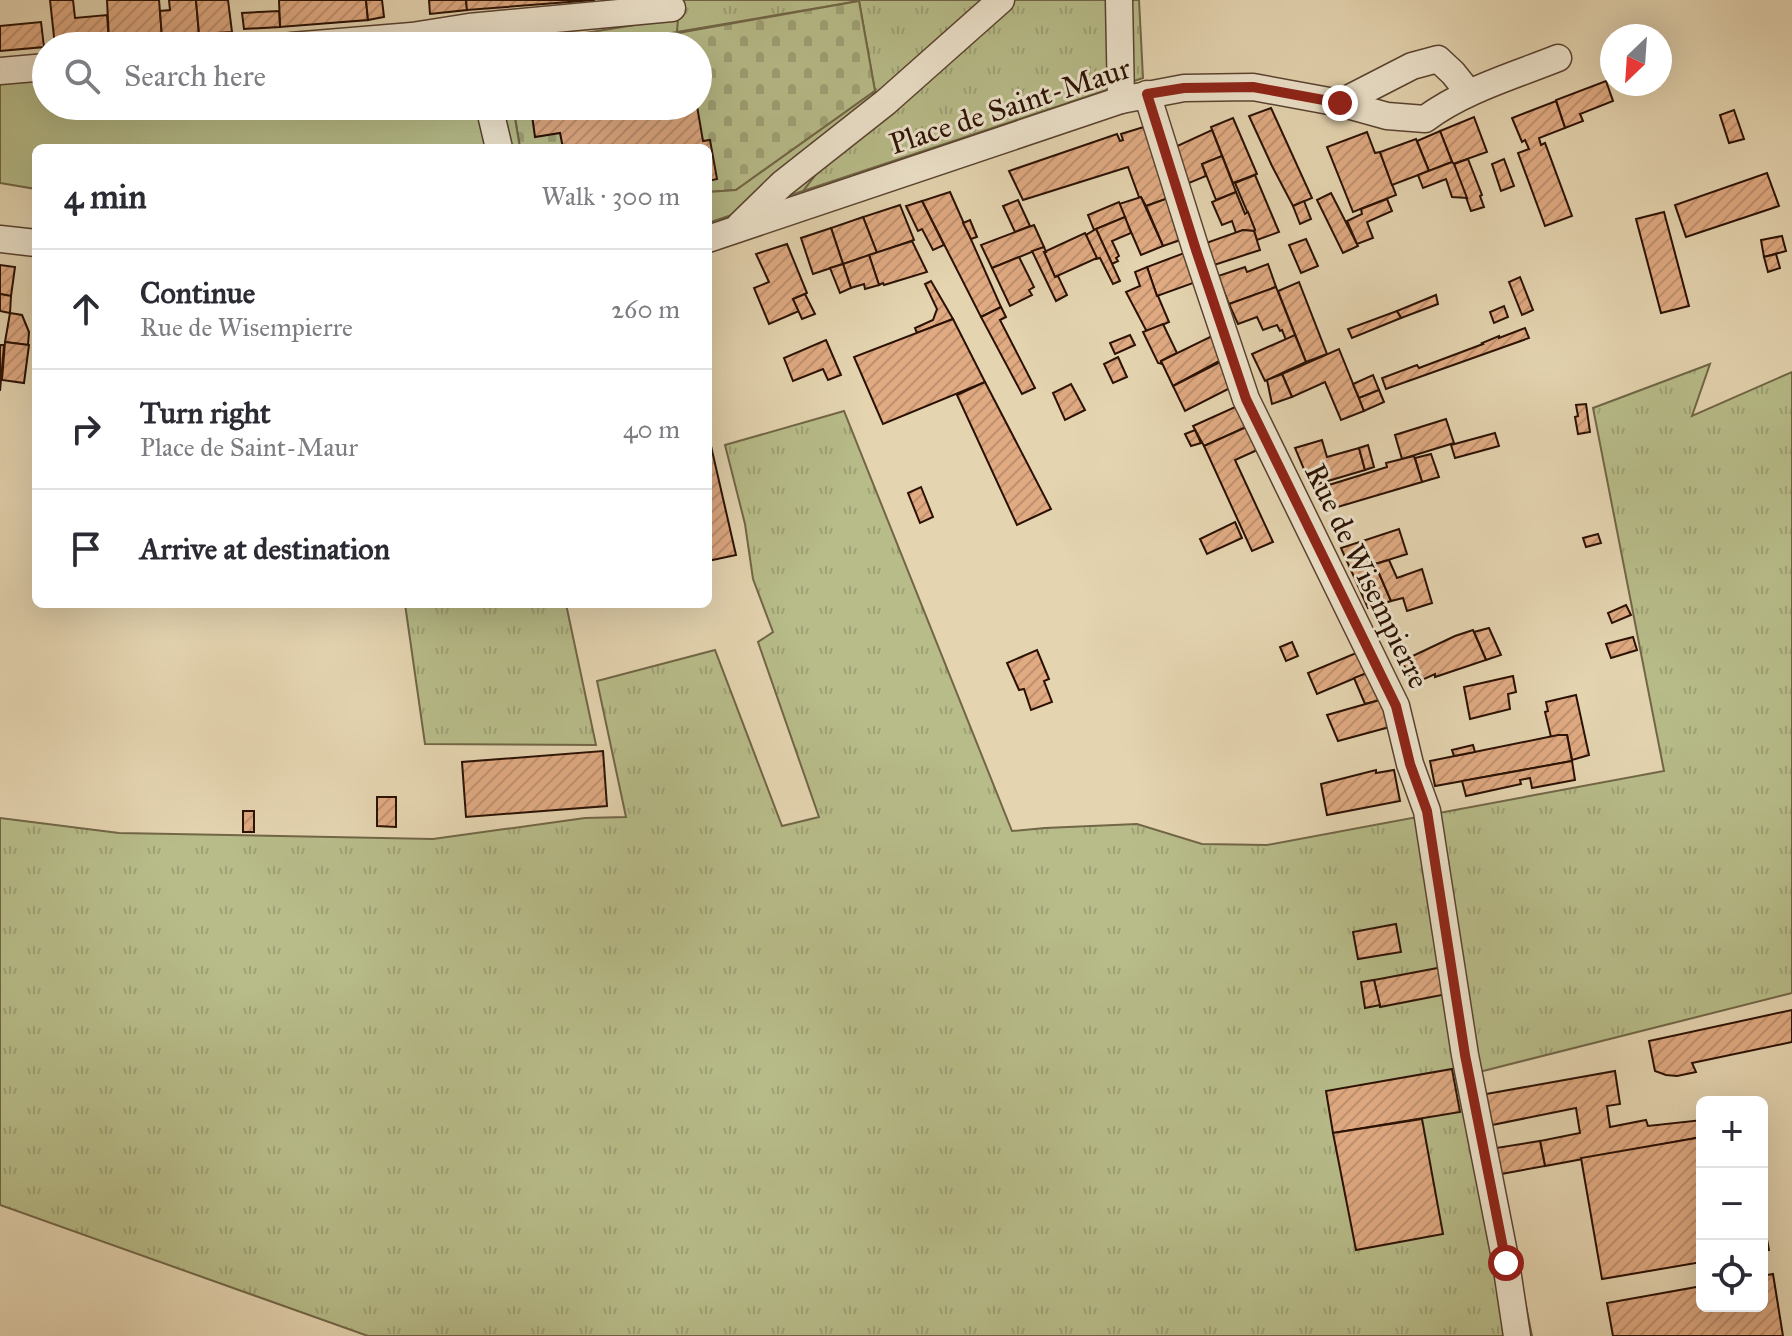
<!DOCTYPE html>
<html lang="en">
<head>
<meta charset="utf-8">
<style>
	:root { --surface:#fff; --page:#f2f2f3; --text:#2b2b33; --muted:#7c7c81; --line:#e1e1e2 }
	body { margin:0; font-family:"IM FELL Great Primer",serif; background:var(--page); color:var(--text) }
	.controls { position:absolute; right:24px; bottom:24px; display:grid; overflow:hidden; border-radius:12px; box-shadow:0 8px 32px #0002 }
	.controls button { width:72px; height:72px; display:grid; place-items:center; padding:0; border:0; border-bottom:2px solid var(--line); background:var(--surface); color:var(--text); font:40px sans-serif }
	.compass { position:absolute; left:1600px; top:24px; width:72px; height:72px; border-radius:50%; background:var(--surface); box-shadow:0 8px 32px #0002; rotate:205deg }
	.stop { position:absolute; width:24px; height:24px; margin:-18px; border:6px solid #8f2418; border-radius:50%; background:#fff }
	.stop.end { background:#8f2418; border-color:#fff; box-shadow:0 2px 8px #0008 }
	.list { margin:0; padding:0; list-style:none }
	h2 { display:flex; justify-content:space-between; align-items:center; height:104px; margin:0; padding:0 32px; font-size:34px }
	h2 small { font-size:26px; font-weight:400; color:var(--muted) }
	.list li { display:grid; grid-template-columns:52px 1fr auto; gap:24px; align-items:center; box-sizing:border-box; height:120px; padding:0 32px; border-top:2px solid var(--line) }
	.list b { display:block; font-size:30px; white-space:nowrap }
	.list p { margin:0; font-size:26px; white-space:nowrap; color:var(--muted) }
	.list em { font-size:26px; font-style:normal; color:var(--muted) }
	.icon { flex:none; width:44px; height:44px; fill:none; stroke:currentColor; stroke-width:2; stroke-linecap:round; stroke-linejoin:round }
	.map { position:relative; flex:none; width:1792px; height:1336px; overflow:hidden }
	.search { position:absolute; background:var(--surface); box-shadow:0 8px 32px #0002; left:32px; top:32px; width:680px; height:88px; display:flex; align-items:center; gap:20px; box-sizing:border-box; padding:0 28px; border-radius:44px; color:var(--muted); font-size:30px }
	.panel { position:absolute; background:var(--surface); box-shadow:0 8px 32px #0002; left:32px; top:144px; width:680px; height:464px; border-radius:12px }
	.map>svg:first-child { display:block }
</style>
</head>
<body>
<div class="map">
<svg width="1792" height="1336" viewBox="0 0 1792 1336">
	<defs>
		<pattern id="grass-tufts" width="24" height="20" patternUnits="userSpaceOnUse" patternTransform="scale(2)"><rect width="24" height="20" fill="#b7bc89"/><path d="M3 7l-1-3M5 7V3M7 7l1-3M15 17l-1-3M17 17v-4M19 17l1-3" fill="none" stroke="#9ea175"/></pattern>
		<pattern id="cemetery-stones" width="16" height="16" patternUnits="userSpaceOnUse" patternTransform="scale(2)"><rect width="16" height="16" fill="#b7bc89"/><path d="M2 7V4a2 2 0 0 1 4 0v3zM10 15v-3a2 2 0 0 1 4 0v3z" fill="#9ea175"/></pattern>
		<pattern id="building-hatch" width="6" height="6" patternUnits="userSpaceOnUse" patternTransform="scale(2)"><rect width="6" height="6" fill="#e0aa82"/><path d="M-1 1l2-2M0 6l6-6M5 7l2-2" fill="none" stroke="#c0916f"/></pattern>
	</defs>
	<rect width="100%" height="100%" fill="#e4d4b0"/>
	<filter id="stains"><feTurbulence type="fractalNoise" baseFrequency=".0025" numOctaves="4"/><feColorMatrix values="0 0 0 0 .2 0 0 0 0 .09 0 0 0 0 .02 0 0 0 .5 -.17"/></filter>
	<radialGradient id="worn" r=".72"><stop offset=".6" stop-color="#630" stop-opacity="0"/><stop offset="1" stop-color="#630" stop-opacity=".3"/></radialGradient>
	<g fill="url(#grass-tufts)" stroke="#716646" stroke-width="2">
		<path d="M 677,0 L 1139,0 L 1143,78 L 803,191 L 869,105 L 875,91 L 859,1 L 677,32 Z"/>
		<path d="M 1710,364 L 1692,416 L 1792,372 L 1792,993 L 1479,1072 L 1532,1336 L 368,1336 L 0,1205 L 0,818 L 119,833 L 433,839 L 585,818 L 626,817 L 597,681 L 715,650 L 782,826 L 819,817 L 758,642 L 773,632 L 753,579 L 745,524 L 725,445 L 844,411 L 1012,831 L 1045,828 L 1137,824 L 1202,844 L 1267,845 L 1664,771 L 1593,408 Z"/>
		<path d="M 405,604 L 566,604 L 596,745 L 425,744 Z"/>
	</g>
	<path fill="url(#cemetery-stones)" stroke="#716646" stroke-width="2" d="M 859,1 L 875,91 L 736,190 L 708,192 L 708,148 L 520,148 L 513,106 L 698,106 L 698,46 L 605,46 Z"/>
	<g fill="#b7bc89" stroke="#716646" stroke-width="2">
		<path d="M 678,18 L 677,32 L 605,46 L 505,46 Z"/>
		<path d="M 46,79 L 46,106 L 513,106 L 520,148 L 36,148 L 36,189 L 0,183 L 0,82 Z"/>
		<path d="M 875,91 L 869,105 L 803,191 L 708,223 L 708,192 L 736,190 Z"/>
	</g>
	<g fill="url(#building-hatch)" stroke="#2b1104" stroke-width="2">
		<path d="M 50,0 L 73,0 L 75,18 L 107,15 L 109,40 L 55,46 Z"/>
		<path d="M 107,0 L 159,0 L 162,36 L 109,40 Z"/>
		<path d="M 169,0 L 196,0 L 199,34 L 162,38 L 160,11 L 170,10 Z"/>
		<path d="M 196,0 L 228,0 L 232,32 L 199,34 Z"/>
		<path d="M 279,0 L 366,0 L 368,20 L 280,27 Z"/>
		<path d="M 366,0 L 382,0 L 384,17 L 368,20 Z"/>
		<path d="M 429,0 L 466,0 L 467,10 L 430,14 Z"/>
		<path d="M 466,0 L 595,0 L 467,10 Z"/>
		<path d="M 279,11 L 280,27 L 244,29 L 242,13 Z"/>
		<path d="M 41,22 L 44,47 L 0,51 L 0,26 Z"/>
		<path d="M 1606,81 L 1613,101 L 1580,114 L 1583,121 L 1565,128 L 1556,100 Z"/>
		<path d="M 1556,101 L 1565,128 L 1539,138 L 1541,145 L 1545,143 L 1572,216 L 1545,226 L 1518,153 L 1529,149 L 1525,140 L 1522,142 L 1512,118 Z"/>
		<path d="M 540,106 L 560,106 L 561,108 L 574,106 L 697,106 L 703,141 L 710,140 L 717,179 L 708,181 L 708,148 L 563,148 L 560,133 L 535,137 L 531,108 Z"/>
		<path d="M 1271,108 L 1312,198 L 1293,206 L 1272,166 L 1249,116 Z"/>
		<path d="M 1734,110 L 1744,139 L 1729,143 L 1720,115 Z"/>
		<path d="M 1474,117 L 1487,152 L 1453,164 L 1440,131 Z"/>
		<path d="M 1233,118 L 1257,174 L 1233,183 L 1211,127 Z"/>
		<path d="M 1147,126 L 1174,196 L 1146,206 L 1141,197 L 1139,197 L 1128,167 L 1023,200 L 1009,171 L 1117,134 L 1120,141 L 1123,140 L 1121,134 Z"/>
		<path d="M 1212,130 L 1222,156 L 1202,164 L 1206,176 L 1189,183 L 1175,147 Z"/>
		<path d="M 1440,131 L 1452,162 L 1429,171 L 1417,141 Z"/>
		<path d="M 1367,132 L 1375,153 L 1380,152 L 1396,195 L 1353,212 L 1327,147 Z"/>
		<path d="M 1416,139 L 1429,171 L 1392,185 L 1380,152 Z"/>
		<path d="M 1222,156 L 1236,192 L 1216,200 L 1202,164 Z"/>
		<path d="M 1468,159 L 1482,195 L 1480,196 L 1484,207 L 1471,211 L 1454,164 Z"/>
		<path d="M 1504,159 L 1514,186 L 1501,191 L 1492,164 Z"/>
		<path d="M 1452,162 L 1454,164 L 1467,198 L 1452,197 L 1446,179 L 1423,188 L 1418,175 Z"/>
		<path d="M 1767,173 L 1779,206 L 1686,237 L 1675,205 Z"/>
		<path d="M 1255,175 L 1279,232 L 1257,240 L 1254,231 L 1255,230 L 1235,183 Z"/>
		<path d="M 950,192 L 1001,307 L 981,317 L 922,201 Z"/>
		<path d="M 1236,192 L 1245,214 L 1248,212 L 1255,230 L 1254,231 L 1243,230 L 1236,233 L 1232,221 L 1222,225 L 1212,202 Z"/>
		<path d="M 1331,193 L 1358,246 L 1343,253 L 1317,200 Z"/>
		<path d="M 1174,196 L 1186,238 L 1163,246 L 1146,206 Z"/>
		<path d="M 1141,197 L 1163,246 L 1141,255 L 1119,204 Z"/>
		<path d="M 1387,199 L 1392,211 L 1367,222 L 1373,238 L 1357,244 L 1347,221 L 1362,214 L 1361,209 Z"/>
		<path d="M 1018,200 L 1030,226 L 1015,232 L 1003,206 Z"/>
		<path d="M 922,201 L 944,245 L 933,250 L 922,229 L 918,231 L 906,206 Z"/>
		<path d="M 1304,201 L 1311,219 L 1300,224 L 1293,206 Z"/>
		<path d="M 1119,202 L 1125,217 L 1094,230 L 1088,215 Z"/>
		<path d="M 900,205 L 914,240 L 877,253 L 863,217 Z"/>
		<path d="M 1664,212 L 1689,306 L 1661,313 L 1636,219 Z"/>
		<path d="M 863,217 L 877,253 L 843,264 L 831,228 Z"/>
		<path d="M 1125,217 L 1131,233 L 1112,241 L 1119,256 L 1116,258 L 1118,261 L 1112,264 L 1096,229 Z"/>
		<path d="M 970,220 L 977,237 L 971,239 L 963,223 Z"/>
		<path d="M 1034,225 L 1044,247 L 992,268 L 981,245 Z"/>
		<path d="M 831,228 L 843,264 L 813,274 L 801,238 Z"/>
		<path d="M 1096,229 L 1120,281 L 1113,284 L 1100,258 L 1096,259 L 1086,235 Z"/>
		<path d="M 1243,230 L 1254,231 L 1260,250 L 1214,265 L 1206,243 Z"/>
		<path d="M 1085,233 L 1097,258 L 1055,277 L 1044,252 Z"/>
		<path d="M 1782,236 L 1786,251 L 1764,257 L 1761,240 Z"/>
		<path d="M 1306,239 L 1318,266 L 1301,273 L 1289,245 Z"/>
		<path d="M 912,241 L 927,272 L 884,285 L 883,283 L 879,285 L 869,255 Z"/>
		<path d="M 787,244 L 807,293 L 793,299 L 799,311 L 769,324 L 754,288 L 769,282 L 756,254 Z"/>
		<path d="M 1044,247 L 1046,252 L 1044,252 L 1055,277 L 1058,276 L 1067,295 L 1056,301 L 1032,251 Z"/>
		<path d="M 1187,252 L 1196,282 L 1157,296 L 1147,267 Z"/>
		<path d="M 1776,254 L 1780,268 L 1768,272 L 1764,257 Z"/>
		<path d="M 869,255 L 879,285 L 865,289 L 864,284 L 851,288 L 843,264 Z"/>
		<path d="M 1019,257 L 1034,287 L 1029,290 L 1032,295 L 1010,306 L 992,268 Z"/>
		<path d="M 843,264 L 851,288 L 840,293 L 830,268 Z"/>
		<path d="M 1268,264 L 1276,287 L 1229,304 L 1218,276 L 1245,267 L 1247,272 Z"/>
		<path d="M 0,265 L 15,267 L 11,296 L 0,294 Z"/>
		<path d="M 1147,267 L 1157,296 L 1158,296 L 1169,322 L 1147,332 L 1126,292 L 1140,286 L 1135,272 Z"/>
		<path d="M 1520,277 L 1533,310 L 1522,315 L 1509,282 Z"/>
		<path d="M 931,281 L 953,319 L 917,333 L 915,328 L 933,320 L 937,309 L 925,284 Z"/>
		<path d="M 1299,282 L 1327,354 L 1306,362 L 1278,291 Z"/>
		<path d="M 1276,287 L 1295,335 L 1286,340 L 1282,330 L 1280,331 L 1277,325 L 1263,330 L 1257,317 L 1238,324 L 1229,304 Z"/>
		<path d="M 0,294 L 11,296 L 10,313 L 0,311 Z"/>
		<path d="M 805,294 L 815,314 L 802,319 L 793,299 Z"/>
		<path d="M 1436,295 L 1438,304 L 1401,318 L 1397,311 Z"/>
		<path d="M 1504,306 L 1508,317 L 1494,323 L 1490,312 Z"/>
		<path d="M 1001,307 L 1006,317 L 1000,320 L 1035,388 L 1022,394 L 981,317 Z"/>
		<path d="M 1397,311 L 1401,318 L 1352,338 L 1348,329 Z"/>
		<path d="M 10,313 L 22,315 L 29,332 L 28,345 L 5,342 Z"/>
		<path d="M 953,319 L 985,382 L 883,424 L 854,357 Z"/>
		<path d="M 1163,324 L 1177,353 L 1161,361 L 1162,364 L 1158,363 L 1143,332 Z"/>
		<path d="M 1525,328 L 1529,338 L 1386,389 L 1382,378 L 1417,365 L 1419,368 L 1483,344 L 1482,343 L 1499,336 L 1499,338 Z"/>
		<path d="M 1130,335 L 1135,345 L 1115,354 L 1110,343 Z"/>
		<path d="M 1295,335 L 1306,362 L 1265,381 L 1252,354 Z"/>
		<path d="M 1212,336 L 1223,359 L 1173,386 L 1161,361 Z"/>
		<path d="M 826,340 L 841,375 L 828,380 L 823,369 L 793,381 L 784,358 Z"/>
		<path d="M 5,342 L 29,345 L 24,383 L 2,380 Z"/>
		<path d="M 0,345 L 4,345 L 0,391 Z"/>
		<path d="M 1339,349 L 1364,411 L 1341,420 L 1325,382 L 1292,397 L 1282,374 Z"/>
		<path d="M 1118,357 L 1127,377 L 1113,383 L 1104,364 Z"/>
		<path d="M 1224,360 L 1236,385 L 1185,411 L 1173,386 Z"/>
		<path d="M 1282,374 L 1292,397 L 1272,404 L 1267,380 Z"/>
		<path d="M 1373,375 L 1379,390 L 1359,398 L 1353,384 Z"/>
		<path d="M 985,382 L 1051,509 L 1017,525 L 957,395 Z"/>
		<path d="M 1071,384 L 1085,410 L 1065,420 L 1053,393 Z"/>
		<path d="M 1379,390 L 1384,402 L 1364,411 L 1359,398 Z"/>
		<path d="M 1244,403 L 1253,424 L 1204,446 L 1193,426 Z"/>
		<path d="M 1586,404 L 1590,432 L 1578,434 L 1575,417 L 1578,416 L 1576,405 Z"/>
		<path d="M 1446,419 L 1454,443 L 1402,459 L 1395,435 Z"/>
		<path d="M 1253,424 L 1264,447 L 1235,460 L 1273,542 L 1252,551 L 1204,446 Z"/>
		<path d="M 1195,430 L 1201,443 L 1191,446 L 1185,434 Z"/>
		<path d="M 708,433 L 736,555 L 708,561 Z"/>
		<path d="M 1495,433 L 1499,446 L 1455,458 L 1451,445 Z"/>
		<path d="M 1322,440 L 1327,457 L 1359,448 L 1365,470 L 1311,486 L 1295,448 Z"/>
		<path d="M 1368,445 L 1374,467 L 1365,470 L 1359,448 Z"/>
		<path d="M 1431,454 L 1439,477 L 1422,482 L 1415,458 Z"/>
		<path d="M 1414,456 L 1422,482 L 1324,511 L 1316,489 L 1387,467 L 1386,463 Z"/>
		<path d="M 921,487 L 933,517 L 920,523 L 908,493 Z"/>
		<path d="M 1235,522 L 1242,538 L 1207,554 L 1200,539 Z"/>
		<path d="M 1399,529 L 1407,554 L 1375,564 L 1391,601 L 1368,608 L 1341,548 Z"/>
		<path d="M 1598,534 L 1601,543 L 1586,547 L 1583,538 Z"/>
		<path d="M 1389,560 L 1397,578 L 1422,569 L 1432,603 L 1407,611 L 1403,598 L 1391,601 L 1375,564 Z"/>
		<path d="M 1626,605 L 1631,615 L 1612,623 L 1608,613 Z"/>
		<path d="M 1489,628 L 1501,655 L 1486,660 L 1474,632 Z"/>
		<path d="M 1473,630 L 1486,660 L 1435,677 L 1435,674 L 1413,684 L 1402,661 L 1455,636 Z"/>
		<path d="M 1633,637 L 1637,650 L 1611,658 L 1606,644 Z"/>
		<path d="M 1292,642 L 1298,656 L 1286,661 L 1280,647 Z"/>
		<path d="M 1037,650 L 1049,679 L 1044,681 L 1052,702 L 1031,710 L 1024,689 L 1019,690 L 1007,663 Z"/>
		<path d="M 1361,651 L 1372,671 L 1317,694 L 1308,673 Z"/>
		<path d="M 1372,671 L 1387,698 L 1365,704 L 1354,678 Z"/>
		<path d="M 1513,676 L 1516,692 L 1508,694 L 1510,709 L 1470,719 L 1464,687 Z"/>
		<path d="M 1576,695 L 1589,755 L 1572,760 L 1567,735 L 1551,737 L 1545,712 L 1548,711 L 1546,702 Z"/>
		<path d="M 1387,698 L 1397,725 L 1338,741 L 1327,715 Z"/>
		<path d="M 1558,735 L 1567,735 L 1572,761 L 1435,786 L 1430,761 Z"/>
		<path d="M 1473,745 L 1475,752 L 1454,756 L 1452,750 Z"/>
		<path d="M 603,751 L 607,806 L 466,817 L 462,762 Z"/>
		<path d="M 1572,761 L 1575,780 L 1532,788 L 1530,778 L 1520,780 L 1521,784 L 1466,796 L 1462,781 Z"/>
		<path d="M 1376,770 L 1376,773 L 1394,770 L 1400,801 L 1327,815 L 1321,784 Z"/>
		<path d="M 377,797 L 396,797 L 396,827 L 377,826 Z"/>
		<rect x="243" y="811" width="11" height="21"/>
		<path d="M 1396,924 L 1401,952 L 1358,959 L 1353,932 Z"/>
		<path d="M 1443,967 L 1447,994 L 1380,1007 L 1374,980 Z"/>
		<path d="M 1374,980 L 1380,1005 L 1365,1008 L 1361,982 Z"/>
		<path d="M 1792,1010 L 1792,1042 L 1692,1063 L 1696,1072 L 1677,1076 L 1666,1075 L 1655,1071 L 1649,1041 Z"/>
		<path d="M 1452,1069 L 1460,1112 L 1333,1133 L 1326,1091 Z"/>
		<path d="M 1615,1071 L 1620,1104 L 1607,1106 L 1610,1127 L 1646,1120 L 1648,1126 L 1702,1120 L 1702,1137 L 1545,1166 L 1540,1141 L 1580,1133 L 1576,1108 L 1492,1125 L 1486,1094 Z"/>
		<path d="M 1422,1119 L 1443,1234 L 1356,1250 L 1333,1133 Z"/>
		<path d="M 1702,1137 L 1702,1262 L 1602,1279 L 1581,1158 Z"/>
		<path d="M 1540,1141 L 1545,1166 L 1501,1174 L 1496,1148 Z"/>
		<path d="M 1762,1214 L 1769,1250 L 1762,1251 Z"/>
		<path d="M 1773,1274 L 1783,1336 L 1613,1336 L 1607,1303 L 1702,1286 L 1702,1306 L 1762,1306 L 1762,1276 Z"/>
	</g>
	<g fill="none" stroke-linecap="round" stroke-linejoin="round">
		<defs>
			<g id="minor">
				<path d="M 1119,0 L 1121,100"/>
				<path d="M 291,46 L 412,36 L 469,27 L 672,8"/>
				<path d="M 0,71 L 46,67"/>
				<path d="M 1147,94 L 1196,250 L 1246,399 L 1396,706 L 1410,764 L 1427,811 L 1465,1055 L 1506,1263 L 1517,1336"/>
				<path d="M 1340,103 L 1412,66 L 1438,59 L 1453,73 L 1469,93"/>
				<path d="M 489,106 L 499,148"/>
				<path d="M 740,225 L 782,184 L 886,102 L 1001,0"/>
				<path d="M 0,239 L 36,243"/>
				<path d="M 708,239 L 1121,100 L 1184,88 L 1253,87 L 1340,103 L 1387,116 L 1425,119 C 1464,90 1513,76 1558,58"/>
			</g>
		</defs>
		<use href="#minor" stroke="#59422f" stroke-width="29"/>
		<use href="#minor" stroke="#ede3cc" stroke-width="26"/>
	</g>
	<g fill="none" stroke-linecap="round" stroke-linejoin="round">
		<path stroke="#8f2418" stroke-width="10" d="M 1340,103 L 1253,87 L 1184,88 L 1147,94 L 1196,250 L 1246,399 L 1396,706 L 1410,764 L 1427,811 L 1465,1055 L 1506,1263"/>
	</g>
	<g text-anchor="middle" stroke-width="6" stroke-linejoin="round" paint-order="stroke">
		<g font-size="30" fill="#2b1104" stroke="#ede3cc">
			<text transform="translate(1010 106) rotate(-18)" y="10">Place de Saint-Maur</text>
			<text transform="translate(1367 576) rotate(64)" y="10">Rue de Wisempierre</text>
		</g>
	</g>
	<rect width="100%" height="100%" filter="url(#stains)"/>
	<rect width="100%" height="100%" fill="url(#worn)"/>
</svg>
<div class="controls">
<button>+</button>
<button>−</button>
<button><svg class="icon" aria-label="locate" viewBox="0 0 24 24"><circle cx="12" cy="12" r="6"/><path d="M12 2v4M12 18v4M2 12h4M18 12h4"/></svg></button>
</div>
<svg class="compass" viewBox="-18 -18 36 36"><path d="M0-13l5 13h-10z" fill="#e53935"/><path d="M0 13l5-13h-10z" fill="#7c7c81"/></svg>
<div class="stop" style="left:1506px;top:1263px"></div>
<div class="stop end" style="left:1340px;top:103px"></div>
<div class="search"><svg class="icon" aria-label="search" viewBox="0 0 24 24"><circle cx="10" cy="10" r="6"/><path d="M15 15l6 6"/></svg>Search here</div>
<section class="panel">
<h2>4 min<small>Walk · 300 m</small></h2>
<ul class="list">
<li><svg class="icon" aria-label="ahead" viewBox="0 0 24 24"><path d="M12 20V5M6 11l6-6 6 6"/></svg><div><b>Continue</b><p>Rue de Wisempierre</p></div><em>260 m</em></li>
<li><svg class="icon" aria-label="right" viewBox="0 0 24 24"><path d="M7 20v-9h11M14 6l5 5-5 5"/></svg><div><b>Turn right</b><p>Place de Saint-Maur</p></div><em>40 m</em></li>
<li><svg class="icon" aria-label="arrive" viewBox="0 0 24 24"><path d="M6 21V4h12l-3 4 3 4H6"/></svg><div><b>Arrive at destination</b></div></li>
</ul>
</section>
</div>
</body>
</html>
